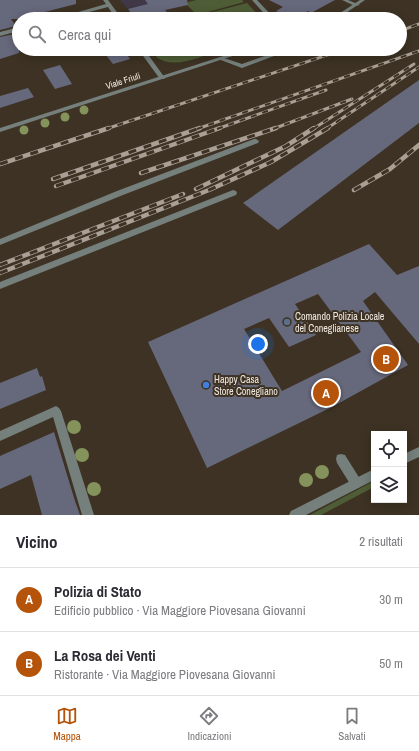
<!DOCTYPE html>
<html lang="it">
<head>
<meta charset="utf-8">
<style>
	:root { --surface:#fff; --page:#f2f2f3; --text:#2b2b33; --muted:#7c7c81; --line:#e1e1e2; --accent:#b45309 }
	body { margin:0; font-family:"Archivo Narrow",sans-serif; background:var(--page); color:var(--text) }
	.controls { position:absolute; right:12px; bottom:12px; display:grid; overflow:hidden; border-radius:0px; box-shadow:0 2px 10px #0003 }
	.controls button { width:36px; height:36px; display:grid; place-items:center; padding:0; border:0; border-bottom:1px solid var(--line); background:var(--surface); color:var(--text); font:20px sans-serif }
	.you { position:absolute; left:258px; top:344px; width:14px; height:14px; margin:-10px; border:3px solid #fff; border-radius:50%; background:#1a73e8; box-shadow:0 0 0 6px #1a73e833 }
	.badge { display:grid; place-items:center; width:26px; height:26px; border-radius:50%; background:var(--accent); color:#fff; font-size:13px; font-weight:700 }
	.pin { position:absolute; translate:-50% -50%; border:2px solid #fff; box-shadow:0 1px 4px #0006 }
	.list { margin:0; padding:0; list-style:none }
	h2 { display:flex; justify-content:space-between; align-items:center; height:52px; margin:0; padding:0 16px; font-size:17px }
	h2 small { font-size:13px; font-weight:400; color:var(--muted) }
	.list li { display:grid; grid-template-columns:26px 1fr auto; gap:12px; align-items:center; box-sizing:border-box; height:64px; padding:0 16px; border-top:1px solid var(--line) }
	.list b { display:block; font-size:15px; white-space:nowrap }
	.list p { margin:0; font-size:13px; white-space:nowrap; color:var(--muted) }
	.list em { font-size:13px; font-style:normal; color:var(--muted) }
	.icon { flex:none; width:22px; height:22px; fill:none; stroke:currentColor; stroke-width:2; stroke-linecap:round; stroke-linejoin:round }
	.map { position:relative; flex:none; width:419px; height:515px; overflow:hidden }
	.search { position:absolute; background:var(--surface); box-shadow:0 2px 10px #0003; left:12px; right:12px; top:12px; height:44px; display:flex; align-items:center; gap:10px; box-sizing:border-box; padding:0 14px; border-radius:22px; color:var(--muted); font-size:15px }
	.sheet { height:180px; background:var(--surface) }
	nav { display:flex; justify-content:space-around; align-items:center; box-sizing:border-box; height:56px; border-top:1px solid var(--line); background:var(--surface); font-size:11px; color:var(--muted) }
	nav a { display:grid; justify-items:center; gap:2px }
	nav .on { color:var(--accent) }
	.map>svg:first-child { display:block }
</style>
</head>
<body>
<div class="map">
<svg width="419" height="515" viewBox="0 0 419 515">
	<rect width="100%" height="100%" fill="#3d3223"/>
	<path fill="#403747" d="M 120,0 L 181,0 L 166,10 L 171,17 L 162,19 L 151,18 L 136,19 Z"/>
	<g fill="#4e5d36">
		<path d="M 196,0 L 242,0 L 244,2 L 197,15 L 185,3 Z"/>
		<path d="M 247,3 L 262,19 L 186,19 Z"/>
		<path d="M 157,49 L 223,49 C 203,55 175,71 156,57 L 160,53 Z"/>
		<path d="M 374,481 L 374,487 L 321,515 L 310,515 Z"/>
	</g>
	<g fill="#66687b" fill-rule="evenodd">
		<path d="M 0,0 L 76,0 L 76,4 L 29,16 L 31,19 L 11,19 L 16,26 L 0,30 Z"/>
		<path d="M 145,0 L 187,0 L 188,5 L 165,10 L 171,17 L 162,19 L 152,19 L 151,18 L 136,19 L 128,9 L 148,4 Z"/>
		<path d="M 269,0 L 335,0 L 311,13 L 308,11 L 292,19 L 276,11 L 283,7 Z"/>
		<path d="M 19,33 L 19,53 L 0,59 L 0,37 Z"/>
		<path d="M 101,49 L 123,49 L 130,59 L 113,64 Z"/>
		<path d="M 60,65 L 72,84 L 55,89 L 43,70 Z"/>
		<path d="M 419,80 L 419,123 L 278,230 L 243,203 Z"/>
		<path d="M 28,88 L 34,97 L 0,108 L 0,96 Z"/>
		<path d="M 369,244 L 397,275 L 419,266 L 419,344 L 375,292 L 363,301 L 408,365 L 332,407 L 207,468 L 148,342 ZM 318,294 L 361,352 L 282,391 L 244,329 L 269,318 L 289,347 L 316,335 L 295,304 Z"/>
		<path d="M 37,368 L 40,377 L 42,376 L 46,390 L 0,409 L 0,383 Z"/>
		<path d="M 54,432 L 75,501 L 80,515 L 42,515 L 31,475 L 0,489 L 0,456 Z"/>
	</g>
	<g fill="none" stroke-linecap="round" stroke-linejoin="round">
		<g fill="#757f7c" fill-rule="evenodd">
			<path d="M 342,0 L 348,0 L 360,5 L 355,6 Z"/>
			<path d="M 285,49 L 293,49 L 242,68 L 218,59 L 221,57 L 242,64 Z"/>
			<path d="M 254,139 L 256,139 L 259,141 L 258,143 L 123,195 L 0,245 L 0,239 L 117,191 Z"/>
			<path d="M 233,190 L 236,191 L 237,193 L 236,195 L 0,289 L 0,282 Z"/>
			<path d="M 341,454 L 345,455 L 360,479 L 361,483 L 360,487 L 356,488 L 352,487 L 337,463 L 336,459 L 337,455 Z"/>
		</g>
		<g fill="#757f7c" fill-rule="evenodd">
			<path d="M 103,0 L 108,0 L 122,19 L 116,19 L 108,7 L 63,19 L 54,19 L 106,4 Z"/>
			<path d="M 252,0 L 257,0 L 275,19 L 269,19 Z"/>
			<path d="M 19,27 L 19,31 L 0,36 L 0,32 Z"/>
			<path d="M 138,49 L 144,49 L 165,78 L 164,79 L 160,79 Z"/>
			<path d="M 56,406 L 59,408 L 61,411 L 94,515 L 82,515 L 53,417 L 0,441 L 0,431 Z"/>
		</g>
		<g fill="#757f7c" fill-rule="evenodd">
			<path d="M 360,0 L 365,0 L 337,19 L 331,19 Z"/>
			<path d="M 245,49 L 254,49 L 0,132 L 0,128 Z"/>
			<path d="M 419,447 L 419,457 L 404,464 L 404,454 Z"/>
			<path d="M 374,469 L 374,480 L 306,515 L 289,515 L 291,511 Z"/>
		</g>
		<defs>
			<g id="rail-far1">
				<path d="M 400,31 L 419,24"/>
				<path d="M 106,129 L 345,49"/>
				<path d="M 197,129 L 419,51"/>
				<path d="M 217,129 L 326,90"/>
				<path d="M 273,129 L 352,99"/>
				<path d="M 313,129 L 414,64"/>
				<path d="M 326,129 L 419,67"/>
			</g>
			<g id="rail">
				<path d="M 0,164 L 109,128"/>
				<path d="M 141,173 L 276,128"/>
				<path d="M 53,179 L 200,128"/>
				<path d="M 56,186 L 220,128"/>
				<path d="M 196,189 L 286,146 L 314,128"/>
				<path d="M 354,190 L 390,169 L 419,145"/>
				<path d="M 0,265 L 183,194"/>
				<path d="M 0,273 L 209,190 L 271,162 L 328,128"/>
			</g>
		</defs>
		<use href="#rail-far1" stroke="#a99f94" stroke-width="3"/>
		<use href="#rail" stroke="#a99f94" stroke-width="4.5"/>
		<use href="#rail-far1" stroke="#3d3223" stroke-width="2" stroke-dasharray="6" stroke-linecap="butt"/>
		<use href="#rail" stroke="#3d3223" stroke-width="3" stroke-dasharray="8" stroke-linecap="butt"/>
	</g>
	<g fill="#84925c">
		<circle cx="84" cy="110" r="4.5"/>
		<circle cx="65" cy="117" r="4.5"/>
		<circle cx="45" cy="123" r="4.5"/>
		<circle cx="24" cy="130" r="4.5"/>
		<circle cx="74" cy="427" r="7"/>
		<circle cx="82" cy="455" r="7"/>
		<circle cx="322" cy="472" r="7"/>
		<circle cx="306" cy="480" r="7"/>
		<circle cx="94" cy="489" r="7"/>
	</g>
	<circle fill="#5c6f8a" stroke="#3d3223" stroke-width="1.5" cx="287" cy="322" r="4"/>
	<circle fill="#3f7fe0" stroke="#3d3223" stroke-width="1.5" cx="206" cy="385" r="4"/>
	<g text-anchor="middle" stroke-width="4" stroke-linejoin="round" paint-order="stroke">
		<g font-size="9" fill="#f2eae1" stroke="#3d3223">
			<text transform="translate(123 81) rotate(-18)" y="3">Viale Friuli</text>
		</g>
		<g font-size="10" fill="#f2eae1" stroke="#3d3223" text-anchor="start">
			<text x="295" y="320">Comando Polizia Locale<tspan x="295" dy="12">del Coneglianese</tspan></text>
			<text x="214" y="383">Happy Casa<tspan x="214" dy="12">Store Conegliano</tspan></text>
		</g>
	</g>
</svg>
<div class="controls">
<button><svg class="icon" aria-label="locate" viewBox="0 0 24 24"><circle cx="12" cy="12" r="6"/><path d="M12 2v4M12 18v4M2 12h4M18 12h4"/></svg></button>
<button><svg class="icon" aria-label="layers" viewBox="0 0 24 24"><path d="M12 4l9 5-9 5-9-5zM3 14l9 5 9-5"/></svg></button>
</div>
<div class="you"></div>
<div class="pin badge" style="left:326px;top:393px">A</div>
<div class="pin badge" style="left:386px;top:359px">B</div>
<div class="search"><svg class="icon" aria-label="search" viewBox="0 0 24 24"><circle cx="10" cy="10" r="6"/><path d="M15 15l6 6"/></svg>Cerca qui</div>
</div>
<section class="sheet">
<h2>Vicino<small>2 risultati</small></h2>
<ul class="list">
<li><span class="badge">A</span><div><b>Polizia di Stato</b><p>Edificio pubblico · Via Maggiore Piovesana Giovanni</p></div><em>30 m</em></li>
<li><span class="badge">B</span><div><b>La Rosa dei Venti</b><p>Ristorante · Via Maggiore Piovesana Giovanni</p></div><em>50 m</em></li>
</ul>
</section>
<nav>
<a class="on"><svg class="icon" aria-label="map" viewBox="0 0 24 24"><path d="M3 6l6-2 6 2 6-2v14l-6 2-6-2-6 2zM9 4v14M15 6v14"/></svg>Mappa</a>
<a><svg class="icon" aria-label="directions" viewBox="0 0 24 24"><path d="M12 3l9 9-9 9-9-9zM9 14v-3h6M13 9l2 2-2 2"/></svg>Indicazioni</a>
<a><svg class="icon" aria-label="saved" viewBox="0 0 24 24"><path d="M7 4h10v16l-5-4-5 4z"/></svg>Salvati</a>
</nav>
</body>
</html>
